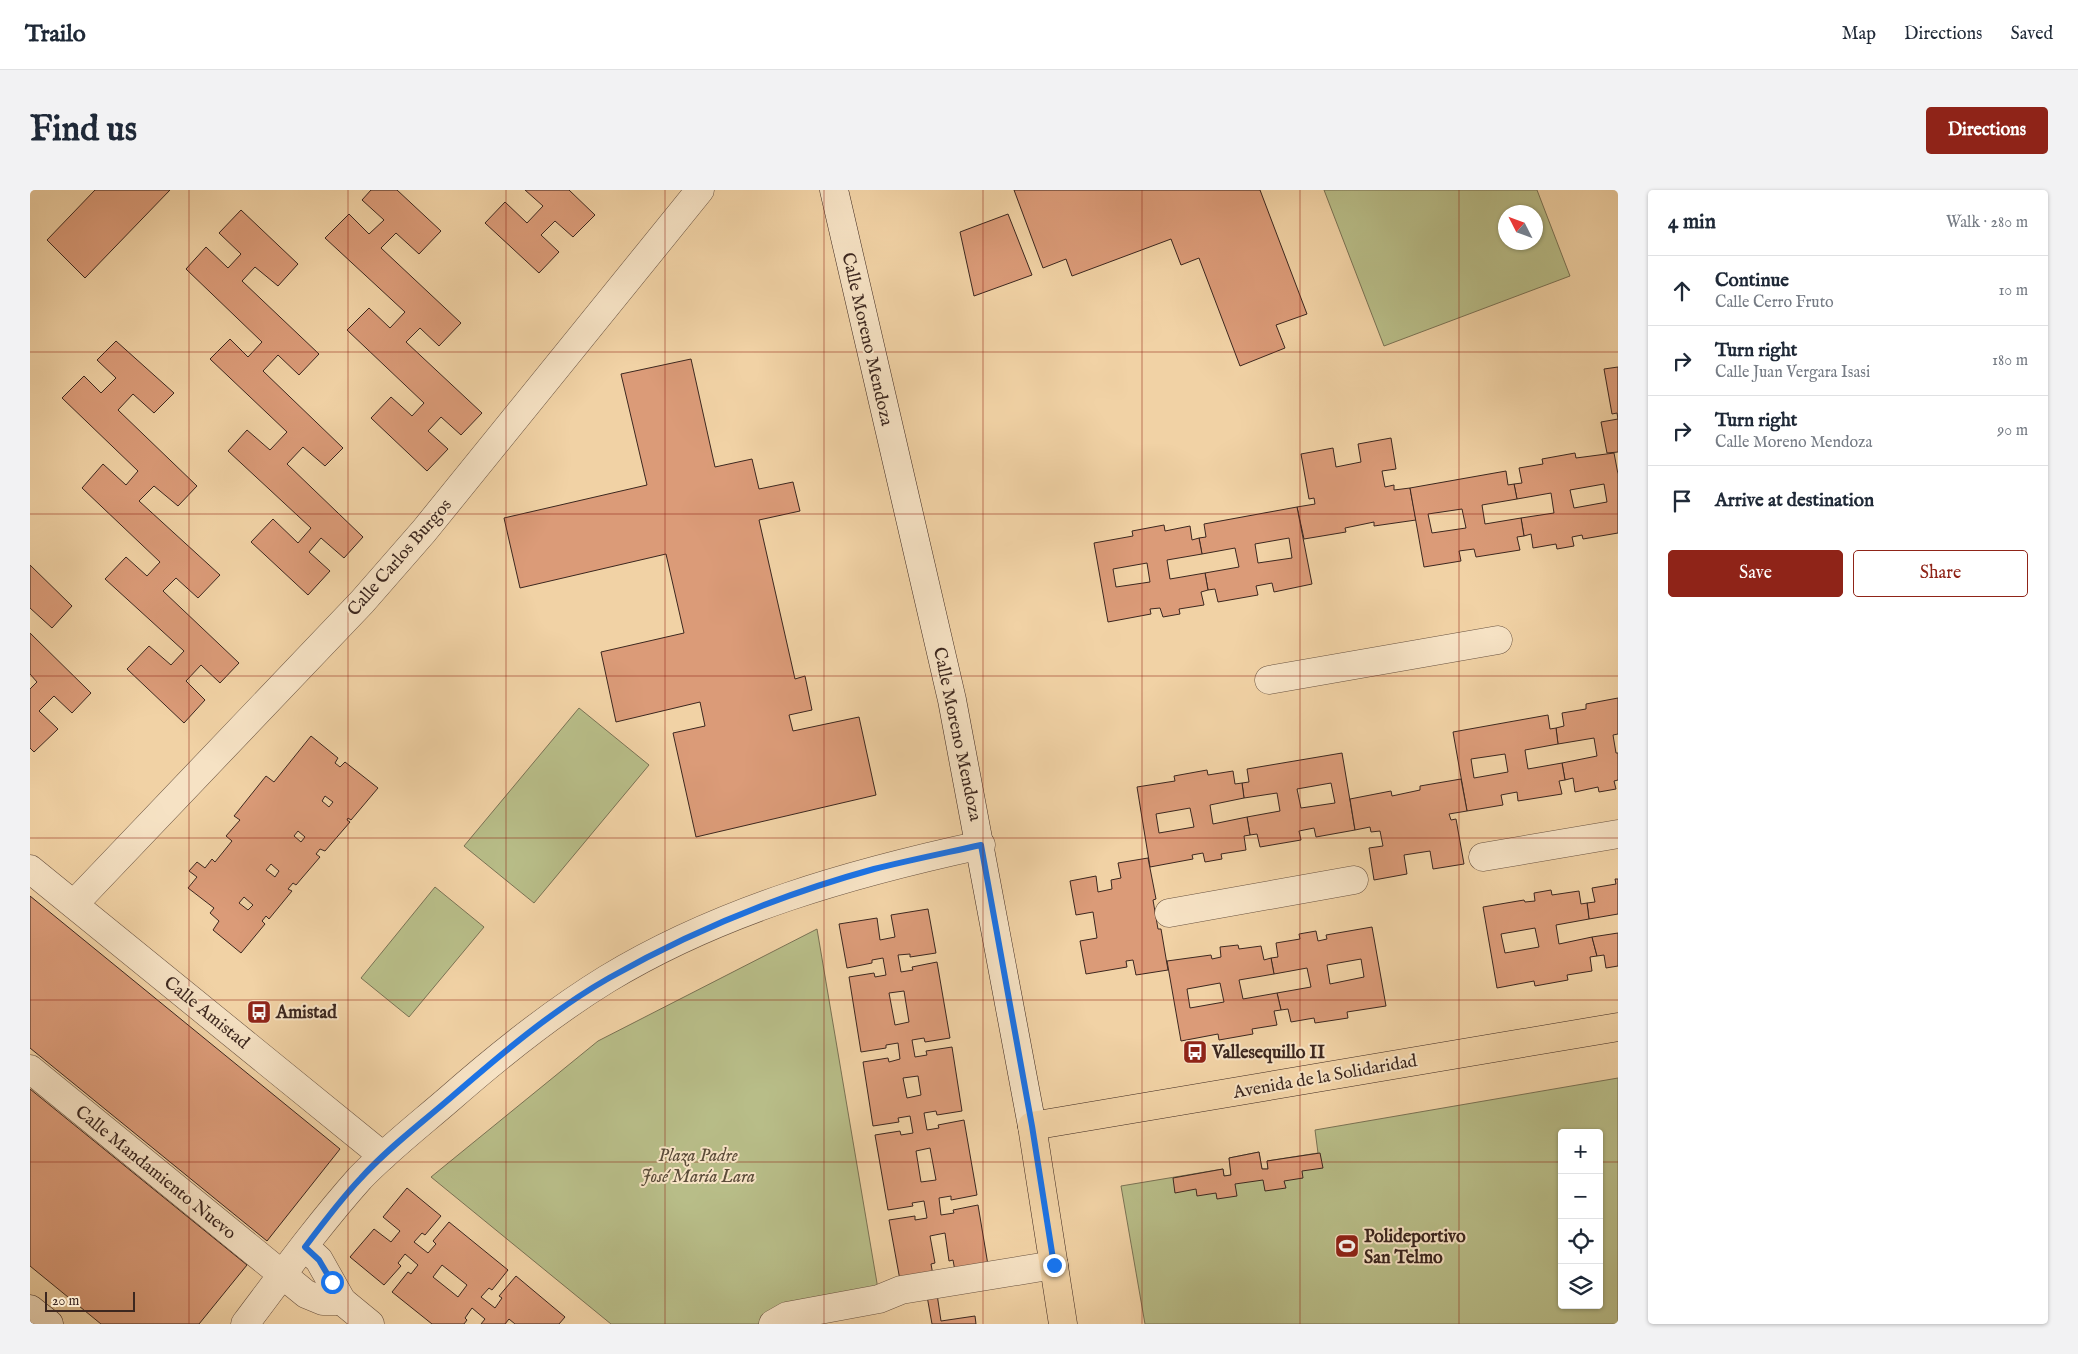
<!DOCTYPE html>
<html lang="en">
<head>
<meta charset="utf-8">
<style>
	:root { --surface:#fff; --page:#f2f2f3; --text:#1f2937; --muted:#747a83; --line:#e0e1e3; --accent:#8f2418 }
	body { margin:0; font-family:"IM FELL English",serif; background:var(--page); color:var(--text) }
	.controls { position:absolute; right:15px; bottom:15px; display:grid; overflow:hidden; border-radius:5px; box-shadow:0 1px 4px #0004 }
	.controls button { width:45px; height:45px; display:grid; place-items:center; padding:0; border:0; border-bottom:1px solid var(--line); background:var(--surface); color:var(--text); font:25px sans-serif }
	.compass { position:absolute; left:1468px; top:15px; width:45px; height:45px; border-radius:50%; background:var(--surface); box-shadow:0 1px 4px #0004; rotate:312deg }
	.scale { position:absolute; left:15px; bottom:12px; width:90px; box-sizing:border-box; padding-left:5px; border:2px solid #3c271f; border-top:0; font-size:14px; line-height:18px; white-space:nowrap; color:#3c271f; -webkit-text-stroke:4px #f6e2c4; paint-order:stroke }
	.stop { position:absolute; width:15px; height:15px; margin:-11px; border:4px solid #1a73e8; border-radius:50%; background:#fff }
	.stop.end { background:#1a73e8; border-color:#fff; box-shadow:0 1px 5px #0008 }
	.list { margin:0; padding:0; list-style:none }
	h2 { display:flex; justify-content:space-between; align-items:center; height:65px; margin:0; padding:0 20px; font-size:21px }
	h2 small { font-size:16px; font-weight:400; color:var(--muted) }
	.list li { display:grid; grid-template-columns:32px 1fr auto; gap:15px; align-items:center; box-sizing:border-box; height:70px; padding:0 20px; border-top:1px solid var(--line) }
	.list b { display:block; font-size:19px; white-space:nowrap }
	.list p { margin:0; font-size:16px; white-space:nowrap; color:var(--muted) }
	.list em { font-size:16px; font-style:normal; color:var(--muted) }
	.actions { display:flex; gap:10px; padding:15px 20px }
	.actions a { flex:1; padding:11px 0; border:1px solid var(--accent); border-radius:5px; text-align:center; font-size:18px; color:var(--accent) }
	.actions .main { background:var(--accent); color:#fff }
	.icon { flex:none; width:28px; height:28px; fill:none; stroke:currentColor; stroke-width:2; stroke-linecap:round; stroke-linejoin:round }
	.map { position:relative; flex:none; width:1588px; height:1134px; overflow:hidden; border-radius:5px }
	header { display:flex; align-items:center; gap:30px; box-sizing:border-box; height:70px; padding:0 25px; background:var(--surface); border-bottom:1px solid var(--line) }
	header strong { font-size:24px }
	nav { display:flex; gap:28px; margin-inline-start:auto; font-size:18px }
	.intro { display:flex; align-items:center; justify-content:space-between; box-sizing:border-box; height:120px; padding:0 30px }
	h1 { margin:0; font-size:35px }
	.button { padding:12px 22px; border-radius:5px; background:var(--accent); color:#fff; font-size:18px; font-weight:700 }
	main { display:flex; gap:30px; padding:0 30px }
	aside { flex:1; background:var(--surface); border-radius:5px; box-shadow:0 1px 4px #0004 }
	.map>svg:first-child { display:block }
</style>
</head>
<body>
<header>
<strong>Trailo</strong>
<nav><a>Map</a><a>Directions</a><a>Saved</a></nav>
</header>
<div class="intro"><h1>Find us</h1><a class="button">Directions</a></div>
<main>
<div class="map">
<svg width="1588" height="1134" viewBox="0 0 1588 1134">
	<rect width="100%" height="100%" fill="#f1d2a5"/>
	<filter id="stains"><feTurbulence type="fractalNoise" baseFrequency=".004" numOctaves="4"/><feColorMatrix values="0 0 0 0 .2 0 0 0 0 .09 0 0 0 0 .02 0 0 0 .5 -.17"/></filter>
	<radialGradient id="worn" r=".72"><stop offset=".6" stop-color="#630" stop-opacity="0"/><stop offset="1" stop-color="#630" stop-opacity=".3"/></radialGradient>
	<g fill="#b8bd88" stroke="#7a7254" fill-rule="evenodd">
		<path d="M 1294,0 L 1507,0 L 1540,86 L 1354,156 ZM 1476,22 L 1506,22 L 1506,52 L 1476,52 Z"/>
		<path d="M 549,518 L 619,575 L 504,713 L 434,656 Z"/>
		<path d="M 405,697 L 454,737 L 379,827 L 331,788 Z"/>
		<path d="M 787,739 L 849,1105 L 732,1134 L 581,1134 L 401,987 L 568,851 Z"/>
		<path d="M 1588,888 L 1588,1134 L 1115,1134 L 1091,996 L 1193,979 L 1194,986 L 1201,985 L 1199,968 L 1229,962 L 1232,979 L 1238,979 L 1237,971 L 1288,963 L 1285,940 ZM 1532,943 L 1569,943 L 1569,1115 L 1532,1115 Z"/>
	</g>
	<g fill="#db9b78" stroke="#3c271f" fill-rule="evenodd">
		<path d="M 65,0 L 140,0 L 55,88 L 17,50 Z"/>
		<path d="M 341,0 L 367,0 L 411,41 L 389,64 L 366,43 L 351,58 L 431,133 L 409,156 L 390,138 L 376,152 L 452,223 L 431,245 L 411,227 L 398,241 L 418,259 L 397,281 L 341,228 L 361,207 L 382,226 L 394,213 L 317,140 L 339,118 L 360,138 L 375,122 L 295,48 L 319,24 L 339,44 L 354,30 L 332,10 Z"/>
		<path d="M 495,0 L 539,0 L 565,25 L 543,47 L 525,31 L 511,45 L 529,62 L 509,83 L 455,33 L 475,12 L 497,33 L 513,16 Z"/>
		<path d="M 984,0 L 1230,0 L 1277,124 L 1246,135 L 1255,158 L 1210,176 L 1169,68 L 1151,75 L 1141,49 L 1042,86 L 1036,69 L 1013,78 Z"/>
		<path d="M 211,20 L 268,74 L 248,96 L 225,77 L 212,91 L 289,164 L 269,185 L 248,165 L 233,181 L 313,258 L 295,276 L 273,257 L 257,274 L 333,347 L 314,368 L 291,348 L 279,362 L 300,381 L 278,405 L 221,352 L 243,329 L 268,353 L 281,338 L 198,261 L 217,240 L 240,260 L 257,242 L 180,169 L 200,149 L 218,167 L 232,152 L 156,79 L 176,57 L 198,78 L 211,64 L 189,43 Z"/>
		<path d="M 978,24 L 1002,85 L 944,106 L 930,42 Z"/>
		<path d="M 86,151 L 144,203 L 124,223 L 103,204 L 88,220 L 167,296 L 148,316 L 124,296 L 109,311 L 190,385 L 168,408 L 146,388 L 133,401 L 209,473 L 190,493 L 171,475 L 156,491 L 175,510 L 154,533 L 97,479 L 119,456 L 141,475 L 154,461 L 75,389 L 96,367 L 117,386 L 130,372 L 52,298 L 73,274 L 96,295 L 108,281 L 32,208 L 54,186 L 71,203 L 86,188 L 67,170 Z"/>
		<path d="M 661,169 L 685,277 L 722,269 L 729,299 L 763,292 L 770,321 L 729,330 L 765,489 L 775,486 L 782,520 L 759,525 L 763,541 L 829,527 L 846,605 L 666,647 L 643,543 L 675,536 L 670,512 L 586,532 L 571,462 L 654,443 L 636,364 L 490,398 L 474,328 L 617,295 L 591,184 Z"/>
		<path d="M 1588,177 L 1588,262 L 1577,263 L 1571,232 L 1588,229 L 1587,223 L 1582,224 L 1574,179 Z"/>
		<path d="M 1361,248 L 1366,279 L 1352,281 L 1355,297 L 1364,295 L 1364,300 L 1380,298 L 1386,330 L 1344,336 L 1344,332 L 1315,338 L 1316,342 L 1274,349 L 1267,317 L 1285,314 L 1284,308 L 1279,309 L 1271,264 L 1303,258 L 1306,277 L 1331,272 L 1328,254 Z"/>
		<path d="M 1545,263 L 1546,268 L 1584,263 L 1588,284 L 1588,343 L 1553,349 L 1552,345 L 1542,347 L 1544,356 L 1527,359 L 1526,354 L 1503,358 L 1501,344 L 1494,346 L 1491,328 L 1524,323 L 1521,303 L 1487,309 L 1484,294 L 1492,293 L 1489,278 L 1513,274 L 1512,269 ZM 1574,294 L 1577,312 L 1544,318 L 1540,300 Z"/>
		<path d="M 1476,281 L 1478,295 L 1484,294 L 1487,309 L 1452,315 L 1455,334 L 1491,328 L 1494,346 L 1487,347 L 1490,360 L 1446,367 L 1444,359 L 1429,361 L 1431,371 L 1394,377 L 1380,298 ZM 1432,319 L 1436,338 L 1402,343 L 1398,324 Z"/>
		<path d="M 1267,317 L 1282,394 L 1244,402 L 1242,393 L 1226,396 L 1228,405 L 1188,412 L 1185,399 L 1178,400 L 1175,383 L 1209,377 L 1205,358 L 1172,364 L 1169,348 L 1176,347 L 1174,334 ZM 1259,348 L 1262,368 L 1228,373 L 1225,354 Z"/>
		<path d="M 1134,335 L 1135,341 L 1160,336 L 1162,350 L 1169,348 L 1172,364 L 1137,370 L 1140,389 L 1175,383 L 1178,400 L 1171,402 L 1174,415 L 1149,419 L 1150,424 L 1133,427 L 1130,418 L 1120,419 L 1121,424 L 1078,432 L 1064,353 L 1103,346 L 1102,341 ZM 1117,373 L 1120,392 L 1086,397 L 1083,379 Z"/>
		<path d="M 0,375 L 42,416 L 22,438 L 0,418 Z"/>
		<path d="M 0,443 L 61,503 L 42,523 L 24,506 L 9,521 L 28,539 L 4,562 L 0,558 L 0,499 L 7,492 L 0,484 Z"/>
		<path d="M 1588,508 L 1588,544 L 1583,545 L 1586,563 L 1588,563 L 1588,590 L 1584,591 L 1586,599 L 1569,602 L 1568,597 L 1545,602 L 1543,588 L 1535,590 L 1532,573 L 1567,566 L 1564,548 L 1528,554 L 1526,538 L 1534,536 L 1532,523 L 1556,519 L 1556,514 Z"/>
		<path d="M 1518,525 L 1520,539 L 1526,538 L 1528,554 L 1495,560 L 1498,579 L 1532,573 L 1535,590 L 1529,591 L 1532,604 L 1488,611 L 1487,602 L 1471,605 L 1473,615 L 1437,621 L 1423,542 ZM 1475,564 L 1478,582 L 1444,588 L 1441,569 Z"/>
		<path d="M 281,546 L 308,568 L 305,573 L 310,577 L 315,572 L 348,598 L 321,630 L 318,628 L 317,630 L 320,632 L 295,661 L 290,659 L 286,664 L 290,667 L 266,695 L 263,693 L 258,699 L 262,701 L 239,729 L 236,726 L 232,731 L 235,734 L 211,763 L 183,740 L 189,731 L 180,723 L 184,718 L 158,698 L 167,687 L 159,681 L 167,672 L 175,678 L 182,669 L 185,672 L 202,651 L 196,646 L 210,630 L 204,626 L 236,586 L 244,592 ZM 295,606 L 303,612 L 299,617 L 292,611 ZM 268,641 L 275,647 L 271,652 L 264,646 ZM 241,674 L 249,681 L 245,687 L 236,680 ZM 214,707 L 223,715 L 218,720 L 209,713 Z"/>
		<path d="M 1312,563 L 1325,640 L 1286,647 L 1284,638 L 1269,641 L 1271,650 L 1230,657 L 1227,644 L 1220,645 L 1217,627 L 1250,621 L 1247,603 L 1214,608 L 1212,593 L 1219,592 L 1217,579 ZM 1301,593 L 1305,613 L 1271,618 L 1267,599 Z"/>
		<path d="M 1177,580 L 1178,585 L 1203,581 L 1205,594 L 1212,593 L 1214,608 L 1180,615 L 1183,634 L 1217,627 L 1220,645 L 1214,646 L 1216,660 L 1191,664 L 1192,669 L 1175,672 L 1173,663 L 1162,665 L 1163,669 L 1120,677 L 1107,597 L 1145,591 L 1144,586 ZM 1160,618 L 1164,637 L 1129,643 L 1126,624 Z"/>
		<path d="M 1431,589 L 1437,621 L 1419,624 L 1421,630 L 1426,629 L 1434,674 L 1403,679 L 1400,661 L 1374,665 L 1377,684 L 1344,690 L 1339,658 L 1353,656 L 1350,641 L 1341,642 L 1340,637 L 1325,640 L 1320,609 L 1361,601 L 1362,606 L 1390,600 L 1390,596 Z"/>
		<path d="M 1118,668 L 1126,709 L 1123,710 L 1128,739 L 1131,739 L 1138,780 L 1106,785 L 1103,770 L 1096,771 L 1097,777 L 1056,784 L 1050,751 L 1067,748 L 1063,722 L 1046,725 L 1040,691 L 1066,686 L 1068,702 L 1082,699 L 1081,690 L 1091,688 L 1088,673 Z"/>
		<path d="M 1585,689 L 1588,689 L 1588,724 L 1559,729 L 1557,713 L 1565,712 L 1562,698 L 1586,694 Z"/>
		<path d="M 1521,700 L 1522,705 L 1549,701 L 1551,714 L 1557,713 L 1559,729 L 1526,735 L 1529,754 L 1562,747 L 1567,766 L 1560,767 L 1562,781 L 1537,785 L 1538,790 L 1505,796 L 1504,791 L 1467,798 L 1453,717 L 1494,710 L 1495,712 L 1505,711 L 1504,703 ZM 1505,738 L 1509,757 L 1475,763 L 1471,744 Z"/>
		<path d="M 0,706 L 310,959 L 237,1051 L 0,858 Z"/>
		<path d="M 898,719 L 906,763 L 880,767 L 880,764 L 868,765 L 871,782 L 883,780 L 882,777 L 907,772 L 920,848 L 895,852 L 894,848 L 882,850 L 885,867 L 897,865 L 896,861 L 922,857 L 932,921 L 907,925 L 906,921 L 894,923 L 897,940 L 909,938 L 908,935 L 934,930 L 947,1005 L 921,1010 L 921,1006 L 909,1008 L 911,1025 L 924,1023 L 923,1020 L 948,1015 L 958,1075 L 925,1081 L 923,1070 L 919,1071 L 915,1043 L 900,1046 L 905,1073 L 901,1074 L 903,1085 L 870,1090 L 859,1030 L 885,1026 L 885,1030 L 897,1028 L 894,1011 L 882,1013 L 883,1016 L 858,1020 L 845,945 L 870,941 L 871,945 L 883,943 L 880,926 L 868,928 L 869,932 L 843,936 L 833,872 L 858,868 L 859,872 L 870,869 L 868,853 L 856,855 L 856,858 L 831,862 L 819,787 L 844,783 L 845,787 L 856,785 L 853,768 L 842,770 L 842,773 L 817,778 L 809,734 L 847,728 L 850,750 L 865,747 L 861,725 ZM 874,801 L 879,832 L 865,835 L 859,803 ZM 888,886 L 891,905 L 877,908 L 873,888 ZM 900,958 L 906,990 L 891,992 L 886,961 Z"/>
		<path d="M 1342,737 L 1356,816 L 1317,822 L 1318,828 L 1285,833 L 1284,828 L 1261,832 L 1258,819 L 1251,820 L 1247,803 L 1281,797 L 1277,778 L 1244,784 L 1241,768 L 1248,767 L 1246,753 L 1270,749 L 1269,744 L 1286,741 L 1288,751 L 1297,749 L 1296,745 ZM 1331,769 L 1334,787 L 1300,794 L 1297,775 Z"/>
		<path d="M 1588,743 L 1588,776 L 1576,778 L 1574,765 L 1567,766 L 1562,747 Z"/>
		<path d="M 1208,755 L 1209,759 L 1231,756 L 1234,770 L 1241,768 L 1244,784 L 1209,790 L 1213,809 L 1247,803 L 1251,820 L 1244,821 L 1247,835 L 1222,839 L 1223,844 L 1189,850 L 1188,844 L 1151,851 L 1137,771 L 1181,765 L 1182,769 L 1191,767 L 1190,757 ZM 1190,793 L 1194,812 L 1160,818 L 1157,799 Z"/>
		<path d="M 0,899 L 217,1075 L 169,1134 L 71,1134 L 0,1076 Z"/>
		<path d="M 1229,962 L 1232,979 L 1238,979 L 1237,971 L 1290,963 L 1293,978 L 1272,981 L 1273,988 L 1254,991 L 1256,998 L 1235,1001 L 1233,990 L 1205,994 L 1207,1006 L 1187,1009 L 1186,1003 L 1167,1006 L 1166,999 L 1145,1003 L 1143,988 L 1193,979 L 1194,986 L 1201,985 L 1199,968 Z"/>
		<path d="M 377,998 L 411,1026 L 395,1045 L 392,1043 L 384,1052 L 398,1063 L 406,1054 L 403,1051 L 419,1032 L 478,1080 L 462,1100 L 459,1098 L 451,1107 L 465,1118 L 472,1108 L 469,1106 L 486,1086 L 535,1127 L 529,1134 L 485,1134 L 479,1129 L 475,1134 L 451,1134 L 455,1129 L 442,1118 L 435,1128 L 437,1130 L 434,1134 L 402,1134 L 362,1102 L 378,1082 L 381,1084 L 388,1075 L 375,1064 L 368,1073 L 371,1076 L 354,1095 L 320,1067 L 344,1039 L 361,1052 L 370,1041 L 353,1027 ZM 412,1075 L 437,1095 L 428,1107 L 403,1087 Z"/>
		<path d="M 907,1104 L 911,1131 L 945,1126 L 946,1134 L 902,1134 L 897,1106 Z"/>
	</g>
	<g fill="none" stroke-linecap="round" stroke-linejoin="round">
		<defs>
			<g id="street">
				<path d="M 1239,490 L 1468,450"/>
				<path d="M 1453,667 L 1588,644"/>
				<path d="M 0,679 L 353,966"/>
				<path d="M 44,714 L 332,412 L 394,341 L 670,0"/>
				<path d="M 1139,723 L 1324,690"/>
				<path d="M 0,879 L 276,1104 L 293,1111 L 312,1111"/>
				<path d="M 275,1057 L 289,1070 L 312,1111 L 340,1134"/>
				<path d="M 215,1134 C 252,1085 289,1034 330,988 C 357,960 389,935 418,910 C 468,866 520,824 577,789 C 691,720 822,683 951,655"/>
				<path d="M 743,1134 L 757,1126 L 849,1109 L 871,1100 L 1024,1075"/>
			</g>
			<g id="secondary">
				<path d="M 804,0 L 922,510 L 1002,936"/>
				<path d="M 0,1119 L 19,1134"/>
			</g>
			<path id="primary" d="M 1033,1134 L 1002,936 L 1588,837"/>
		</defs>
		<use href="#street" stroke="#695240" stroke-width="29"/>
		<use href="#secondary" stroke="#3c271f" stroke-width="29"/>
		<use href="#primary" stroke="#3c271f" stroke-width="29"/>
		<use href="#street" stroke="#f6e2c4" stroke-width="28"/>
		<use href="#secondary" stroke="#f6e2c4" stroke-width="28"/>
		<use href="#primary" stroke="#f1d2a5" stroke-width="28"/>
	</g>
	<g fill="none" stroke-linecap="round" stroke-linejoin="round">
		<path stroke="#1a73e8" stroke-width="6" d="M 302,1092 L 289,1070 L 275,1057 C 293,1033 311,1009 331,988 C 357,959 389,935 418,910 C 469,866 521,821 579,788 C 662,741 753,704 844,679 C 880,670 915,663 951,655 L 1002,936 L 1024,1075"/>
	</g>
	<path fill="none" stroke="#8f2418" stroke-width="1" stroke-opacity="0.55" d="M 159,0 L 159,1134M 318,0 L 318,1134M 476,0 L 476,1134M 635,0 L 635,1134M 794,0 L 794,1134M 953,0 L 953,1134M 1112,0 L 1112,1134M 1270,0 L 1270,1134M 1429,0 L 1429,1134M 0,162 L 1588,162M 0,324 L 1588,324M 0,486 L 1588,486M 0,648 L 1588,648M 0,810 L 1588,810M 0,972 L 1532,972M 1569,972 L 1588,972"/>
	<defs>
		<symbol id="bus-square" viewBox="-11 -11 22 22"><rect x="-9" y="-9" width="18" height="18" rx="4" fill="#8f2418" stroke="#f6e2c4"/><path d="M-5-6H5V4H4V6H2V4H-2V6H-4V4H-5ZM-3.5-4V0h7V-4ZM-3.5 1.2v1.5H-2V1.2ZM2 1.2v1.5H3.5V1.2Z" fill="#fff"/></symbol>
		<symbol id="stadium-square" viewBox="-11 -11 22 22"><rect x="-9" y="-9" width="18" height="18" rx="4" fill="#8f2418" stroke="#f6e2c4"/><path d="M0-5a6.5 5 0 1 0 0 10a6.5 5 0 1 0 0-10ZM-3.5-1.8h7v3.6h-7Z" fill="#fff"/></symbol>
	</defs>
	<g fill-rule="evenodd">
		<use href="#bus-square" x="215" y="808" width="28" height="28"/>
		<use href="#bus-square" x="1151" y="848" width="28" height="28"/>
		<use href="#stadium-square" x="1303" y="1042" width="28" height="28"/>
	</g>
	<g text-anchor="middle" stroke-width="4" stroke-linejoin="round" paint-order="stroke">
		<g font-size="18" fill="#3c271f" stroke="#f6e2c4">
			<text transform="translate(838 149) rotate(77)" y="6">Calle Moreno Mendoza</text>
			<text transform="translate(369 367) rotate(-49)" y="6">Calle Carlos Burgos</text>
			<text transform="translate(928 544) rotate(78)" y="6">Calle Moreno Mendoza</text>
			<text transform="translate(177 822) rotate(39)" y="6">Calle Amistad</text>
			<text transform="translate(1295 886) rotate(-10)" y="6">Avenida de la Solidaridad</text>
			<text transform="translate(126 982) rotate(39)" y="6">Calle Mandamiento Nuevo</text>
		</g>
		<g font-size="18" font-weight="bold" fill="#3c271f" stroke="#f6e2c4" text-anchor="start">
			<text x="246" y="828">Amistad</text>
			<text x="1182" y="868">Vallesequillo II</text>
			<text x="1334" y="1052">Polideportivo<tspan x="1334" dy="21">San Telmo</tspan></text>
		</g>
		<g font-size="18" font-style="italic" fill="#5b4c39" stroke="#f6e2c4">
			<text x="668" y="971">Plaza Padre<tspan x="668" dy="21">José María Lara</tspan></text>
		</g>
	</g>
	<rect width="100%" height="100%" filter="url(#stains)"/>
	<rect width="100%" height="100%" fill="url(#worn)"/>
</svg>
<div class="controls">
<button>+</button>
<button>−</button>
<button><svg class="icon" aria-label="locate" viewBox="0 0 24 24"><circle cx="12" cy="12" r="6"/><path d="M12 2v4M12 18v4M2 12h4M18 12h4"/></svg></button>
<button><svg class="icon" aria-label="layers" viewBox="0 0 24 24"><path d="M12 4l9 5-9 5-9-5zM3 14l9 5 9-5"/></svg></button>
</div>
<svg class="compass" viewBox="-18 -18 36 36"><path d="M0-13l5 13h-10z" fill="#e53935"/><path d="M0 13l5-13h-10z" fill="#747a83"/></svg>
<div class="scale">20 m</div>
<div class="stop" style="left:302px;top:1092px"></div>
<div class="stop end" style="left:1024px;top:1075px"></div>
</div>
<aside>
<h2>4 min<small>Walk · 280 m</small></h2>
<ul class="list">
<li><svg class="icon" aria-label="ahead" viewBox="0 0 24 24"><path d="M12 20V5M6 11l6-6 6 6"/></svg><div><b>Continue</b><p>Calle Cerro Fruto</p></div><em>10 m</em></li>
<li><svg class="icon" aria-label="right" viewBox="0 0 24 24"><path d="M7 20v-9h11M14 6l5 5-5 5"/></svg><div><b>Turn right</b><p>Calle Juan Vergara Isasi</p></div><em>180 m</em></li>
<li><svg class="icon" aria-label="right" viewBox="0 0 24 24"><path d="M7 20v-9h11M14 6l5 5-5 5"/></svg><div><b>Turn right</b><p>Calle Moreno Mendoza</p></div><em>90 m</em></li>
<li><svg class="icon" aria-label="arrive" viewBox="0 0 24 24"><path d="M6 21V4h12l-3 4 3 4H6"/></svg><div><b>Arrive at destination</b></div></li>
</ul>
<div class="actions"><a class="main">Save</a><a>Share</a></div>
</aside>
</main>
</body>
</html>
